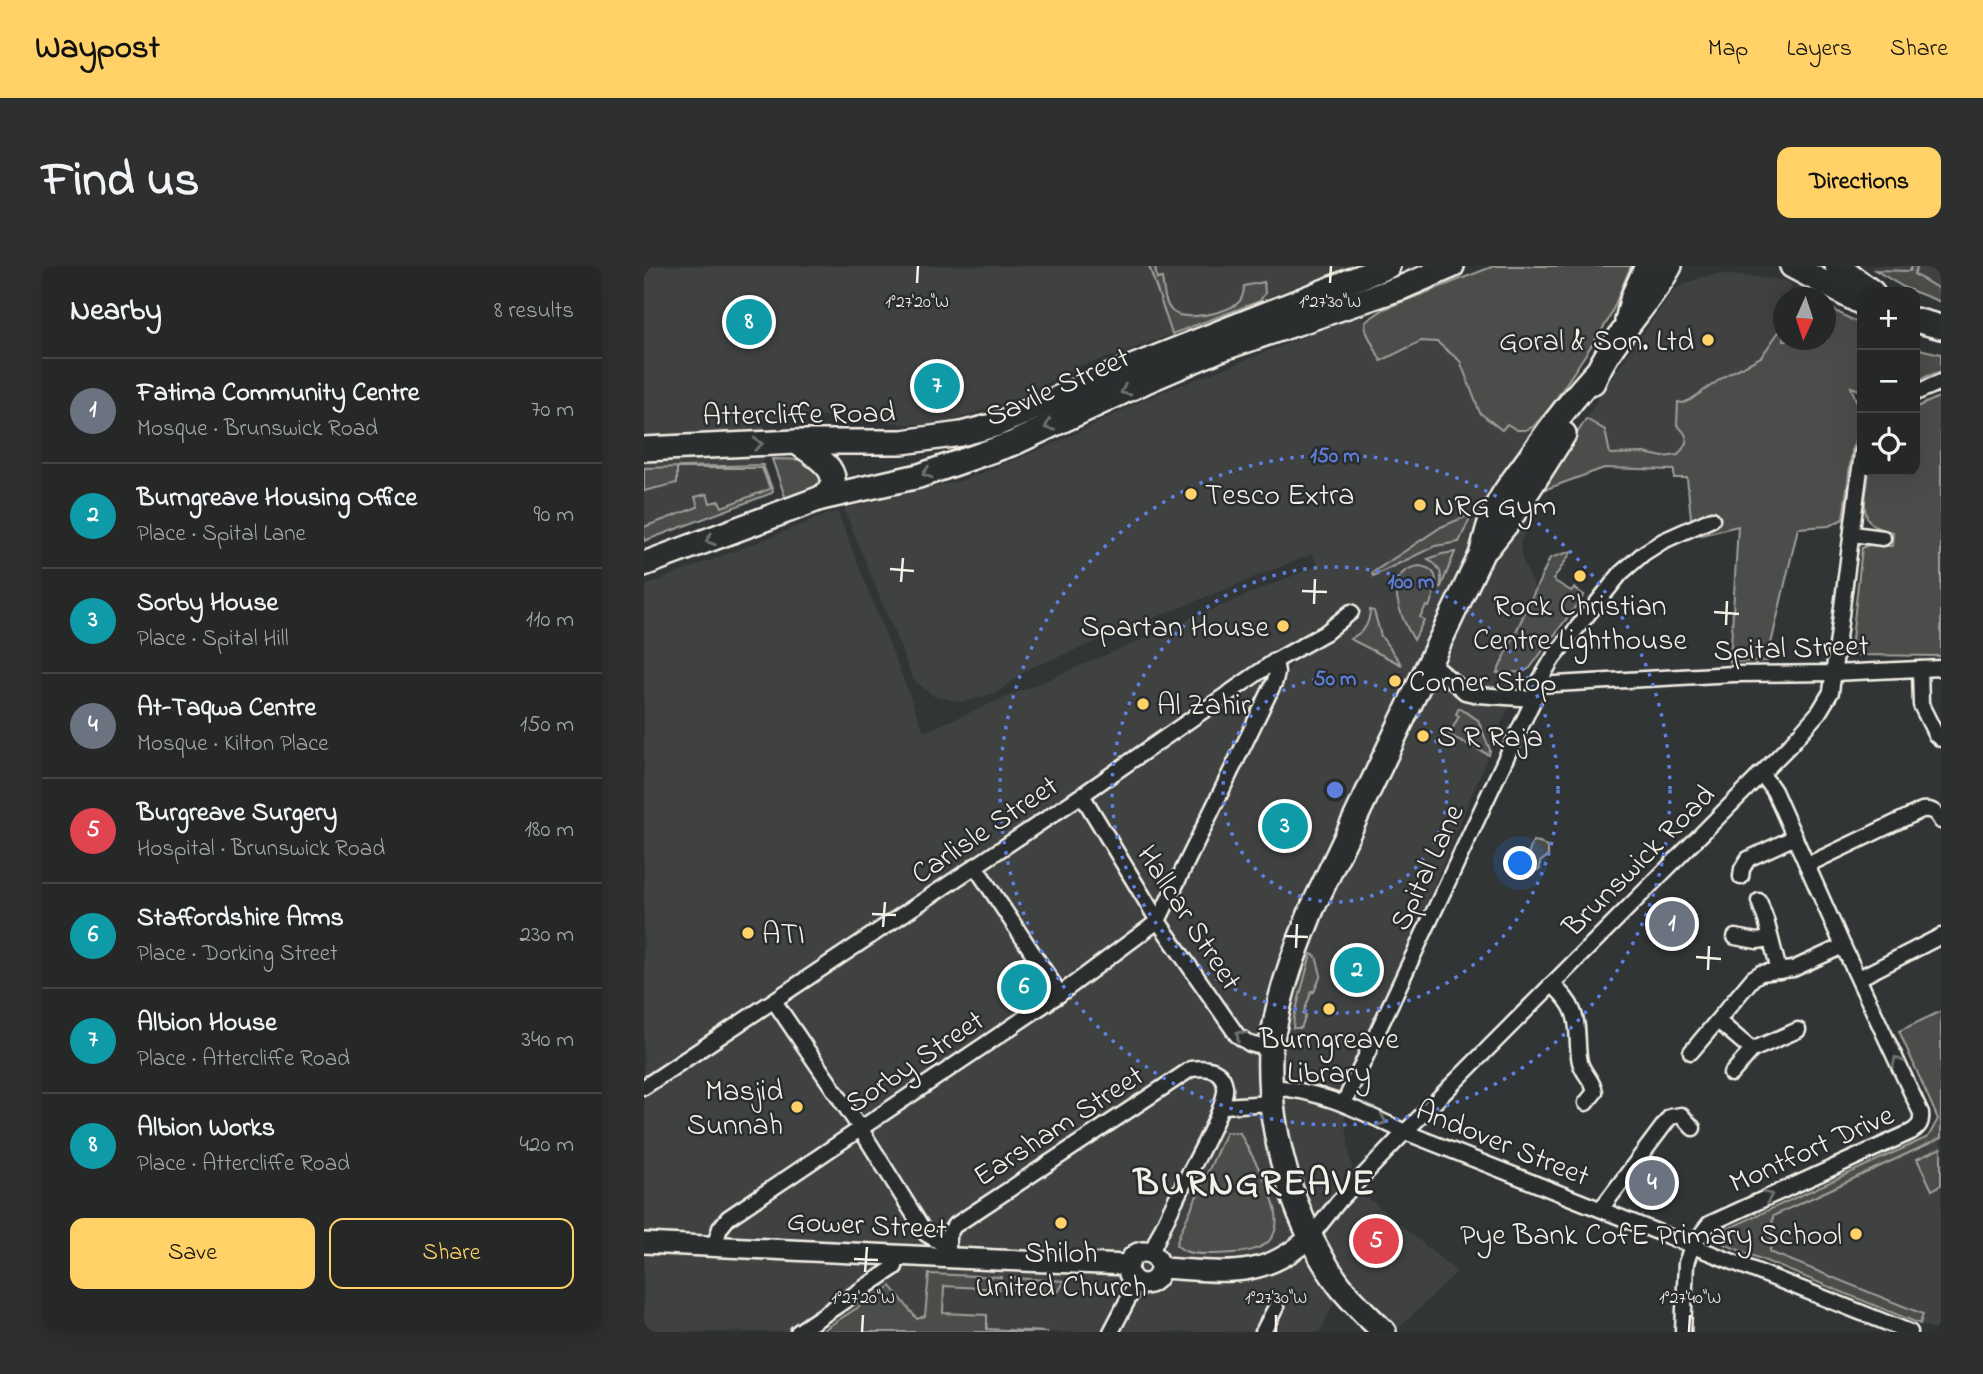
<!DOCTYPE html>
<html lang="en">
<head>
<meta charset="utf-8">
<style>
	:root { --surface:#262828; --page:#2e3030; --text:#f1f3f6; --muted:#a4a6a8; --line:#424445; --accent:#ffd166 }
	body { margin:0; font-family:"Indie Flower",sans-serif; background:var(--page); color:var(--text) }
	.controls { position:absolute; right:21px; top:21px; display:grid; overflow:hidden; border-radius:14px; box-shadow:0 7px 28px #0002 }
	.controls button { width:63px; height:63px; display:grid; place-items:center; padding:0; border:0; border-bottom:2px solid var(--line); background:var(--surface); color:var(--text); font:35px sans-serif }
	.compass { position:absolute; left:1129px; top:21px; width:63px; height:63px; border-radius:50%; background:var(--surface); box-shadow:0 7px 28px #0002; rotate:183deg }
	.you { position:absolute; left:877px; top:598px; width:24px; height:24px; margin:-18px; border:5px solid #fff; border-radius:50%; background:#1a73e8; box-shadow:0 0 0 10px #1a73e833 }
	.badge { display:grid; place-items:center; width:46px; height:46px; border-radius:50%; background:var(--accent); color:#fff; font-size:23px; font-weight:700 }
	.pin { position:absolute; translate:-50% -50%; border:4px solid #fff; box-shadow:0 2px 7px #0006 }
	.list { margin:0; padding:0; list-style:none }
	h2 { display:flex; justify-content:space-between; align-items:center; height:91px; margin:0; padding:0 28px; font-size:30px }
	h2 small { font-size:23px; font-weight:400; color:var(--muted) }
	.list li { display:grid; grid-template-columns:46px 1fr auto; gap:21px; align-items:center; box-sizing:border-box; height:105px; padding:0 28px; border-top:2px solid var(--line) }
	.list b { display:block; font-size:26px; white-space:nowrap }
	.list p { margin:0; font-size:23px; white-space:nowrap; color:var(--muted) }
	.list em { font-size:23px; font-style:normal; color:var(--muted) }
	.actions { display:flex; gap:14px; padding:21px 28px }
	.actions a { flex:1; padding:16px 0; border:2px solid var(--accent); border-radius:14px; text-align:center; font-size:24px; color:var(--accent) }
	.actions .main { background:var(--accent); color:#111 }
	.icon { flex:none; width:38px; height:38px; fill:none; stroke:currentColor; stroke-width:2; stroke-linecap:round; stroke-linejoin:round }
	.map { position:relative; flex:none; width:1297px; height:1066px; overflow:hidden; border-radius:14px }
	header { display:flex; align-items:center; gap:42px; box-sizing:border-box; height:98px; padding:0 35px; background:var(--accent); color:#111 }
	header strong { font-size:33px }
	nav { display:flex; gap:38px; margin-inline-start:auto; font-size:24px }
	.intro { display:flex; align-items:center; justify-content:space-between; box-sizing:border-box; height:168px; padding:0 42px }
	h1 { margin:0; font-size:49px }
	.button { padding:18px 32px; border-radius:14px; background:var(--accent); color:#111; font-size:24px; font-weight:700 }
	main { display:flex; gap:42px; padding:0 42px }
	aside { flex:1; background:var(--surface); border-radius:14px; box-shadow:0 7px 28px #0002 }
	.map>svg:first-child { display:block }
</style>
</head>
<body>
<header>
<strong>Waypost</strong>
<nav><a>Map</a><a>Layers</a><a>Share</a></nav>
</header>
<div class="intro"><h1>Find us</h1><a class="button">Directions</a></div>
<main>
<aside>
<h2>Nearby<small>8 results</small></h2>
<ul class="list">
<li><span class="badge" style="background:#6b7280">1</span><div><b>Fatima Community Centre</b><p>Mosque · Brunswick Road</p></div><em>70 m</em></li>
<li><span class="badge" style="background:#0f9aa8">2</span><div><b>Burngreave Housing Office</b><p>Place · Spital Lane</p></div><em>90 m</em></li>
<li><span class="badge" style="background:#0f9aa8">3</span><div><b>Sorby House</b><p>Place · Spital Hill</p></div><em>110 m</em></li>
<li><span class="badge" style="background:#6b7280">4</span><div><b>At-Taqwa Centre</b><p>Mosque · Kilton Place</p></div><em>150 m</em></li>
<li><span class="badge" style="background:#e0444e">5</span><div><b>Burgreave Surgery</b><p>Hospital · Brunswick Road</p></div><em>180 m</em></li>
<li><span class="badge" style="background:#0f9aa8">6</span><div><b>Staffordshire Arms</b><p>Place · Dorking Street</p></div><em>230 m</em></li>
<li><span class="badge" style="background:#0f9aa8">7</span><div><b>Albion House</b><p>Place · Attercliffe Road</p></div><em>340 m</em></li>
<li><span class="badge" style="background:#0f9aa8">8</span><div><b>Albion Works</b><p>Place · Attercliffe Road</p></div><em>420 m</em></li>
</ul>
<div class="actions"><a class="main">Save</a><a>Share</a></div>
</aside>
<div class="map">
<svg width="1297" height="1066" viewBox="0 0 1297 1066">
	<rect width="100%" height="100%" fill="#323535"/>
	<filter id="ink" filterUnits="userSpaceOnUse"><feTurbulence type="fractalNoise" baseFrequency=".0143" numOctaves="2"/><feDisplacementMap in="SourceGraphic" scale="14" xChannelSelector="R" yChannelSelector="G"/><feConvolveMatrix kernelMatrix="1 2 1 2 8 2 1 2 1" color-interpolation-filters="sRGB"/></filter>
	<g filter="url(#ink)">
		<g fill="#404242" fill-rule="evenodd">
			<path d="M 0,0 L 706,0 L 470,90 L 437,99 L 372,133 L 306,155 L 285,158 L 263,158 L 189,150 L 120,153 L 119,199 L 129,225 L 128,227 L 0,275 Z"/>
			<path d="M 1225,0 L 1297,0 L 1297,36 L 1261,22 Z"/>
			<path d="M 1076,8 L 1141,14 L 1148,19 L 1147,24 L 1140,32 L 1139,63 L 1134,67 L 1117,91 L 1084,108 L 1039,137 L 1043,173 L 1041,182 L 1034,189 L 1019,191 L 1000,187 L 966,188 L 961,164 L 942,153 L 958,126 L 1030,23 L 1056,12 Z"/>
			<path d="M 717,49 L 722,65 L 777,75 L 793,76 L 816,95 L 837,147 L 859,164 L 863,158 L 881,164 L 889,161 L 902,169 L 891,232 L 891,251 L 876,276 L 879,296 L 892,325 L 853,406 L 879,406 L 699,837 L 710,920 L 813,1006 L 751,1066 L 694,1027 L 676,1066 L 0,1066 L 0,320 L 193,245 L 280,466 L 674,299 L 668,288 L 384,403 L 352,427 L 318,436 L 289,430 L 269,413 L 200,243 L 319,214 L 403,181 L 506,131 ZM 667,360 L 667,361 L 574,540 L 642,404 Z"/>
			<path d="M 1297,872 L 1297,1066 L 1276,1058 L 1279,1048 L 1126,986 L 1129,950 Z"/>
		</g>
		<g fill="#4b4d4c" stroke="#a09f9a" stroke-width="2">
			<path d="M 505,0 L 511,0 L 513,13 L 518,12 C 520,23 520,36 527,44 C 537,57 584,47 595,36 C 599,31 600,26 600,20 L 620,16 L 621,27 L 616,35 L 528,68 Z"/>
			<path d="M 850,0 L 987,0 L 965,53 L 906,142 L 889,161 L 881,164 L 873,164 L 863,158 L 858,164 L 836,147 L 816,95 L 793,76 L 777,75 L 737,95 L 722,65 L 721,56 L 740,43 Z"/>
			<path d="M 1268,0 L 1274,0 L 1270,8 L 1297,24 L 1297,36 L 1261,22 L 1231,4 L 1266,5 Z"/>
			<path d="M 1182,40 L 1218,59 L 1218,125 L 1207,121 L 1218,150 L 1218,160 L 1208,184 L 1199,253 L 1185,260 L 1154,262 L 1123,395 L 1086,396 L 1094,260 L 1057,269 L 1047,252 L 1043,212 L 1030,212 L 1030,204 L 960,202 L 897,225 L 942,153 L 961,164 L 966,188 L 1000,187 L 1019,191 L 1034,189 C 1045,176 1046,170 1033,159 L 1034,136 L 1039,137 L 1046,134 L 1084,108 L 1117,91 L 1134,67 L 1139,63 L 1140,74 L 1182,74 Z"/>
			<path d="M 1271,82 L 1297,88 L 1297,105 L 1271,115 Z"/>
			<path d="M 1297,130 L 1297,390 L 1211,389 L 1207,382 L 1218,282 L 1224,279 L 1248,280 L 1249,266 C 1210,260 1222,236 1225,205 L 1271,205 L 1271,142 Z"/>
			<path d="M 128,193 L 166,194 L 179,205 L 177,220 L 143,236 Z"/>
			<path d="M 119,199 L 129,225 L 128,227 L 0,275 L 0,261 L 54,241 L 51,231 L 63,228 L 66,237 L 75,235 L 78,241 L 126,223 L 118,202 L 33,202 L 33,217 L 0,225 L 0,202 Z"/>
			<path d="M 823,250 L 827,250 L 815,276 L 791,280 L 729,310 L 728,307 L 797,261 Z"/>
			<path d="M 928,285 L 909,314 L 927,325 L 930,322 L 940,329 L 886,402 L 879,406 L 853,407 L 906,292 Z"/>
			<path d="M 811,286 L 796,323 C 799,309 797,301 784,293 L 798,288 Z"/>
			<path d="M 775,300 C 801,303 791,325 785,341 L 782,340 L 776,351 L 780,354 L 770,374 C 758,354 735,305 775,300 Z"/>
			<path d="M 726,344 L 730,345 L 737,370 L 758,399 L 706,373 C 720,365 725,360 726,344 Z"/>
			<path d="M 815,442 L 834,454 L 846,484 L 845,489 L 805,469 L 815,450 L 812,448 Z"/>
			<path d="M 889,575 L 896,576 L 904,582 L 904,590 L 896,596 L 896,603 L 886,607 C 880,597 885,586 889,575 Z"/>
			<path d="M 667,688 L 672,690 L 677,709 L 670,726 L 668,725 L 659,748 L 662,750 L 657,762 L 649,762 L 650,751 Z"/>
			<path d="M 1297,745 L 1297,872 L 1129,950 L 1126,986 L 1279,1048 L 1276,1058 L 1080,978 L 1074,972 L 1081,964 L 1284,871 L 1294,853 L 1255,765 Z"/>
			<path d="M 582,866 L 596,867 C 615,906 671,982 590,987 C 577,988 552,990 541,985 C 538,984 535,981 532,979 L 536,967 Z"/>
			<path d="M 1297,882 L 1297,919 L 1288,924 L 1273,893 Z"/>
			<path d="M 285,1008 L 357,1011 L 355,1023 L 300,1020 L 299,1047 L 343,1049 L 343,1063 L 403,1066 L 176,1066 L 247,1020 L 273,1053 L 281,1050 Z"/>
			<path d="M 368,1012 L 421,1015 L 414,1026 L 367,1024 Z"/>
		</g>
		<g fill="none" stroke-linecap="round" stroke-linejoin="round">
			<defs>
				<g id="street">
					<path d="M 1271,127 L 1297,116"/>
					<path d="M 1209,268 L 1239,272"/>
					<path d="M 786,396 L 821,426 L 834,429 L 890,433"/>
					<path d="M 1276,403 L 1277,439 L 1292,469 L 1297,473"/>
					<path d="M 893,419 L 1090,408 L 1189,407 L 1297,402"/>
					<path d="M 438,529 L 514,655 L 593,769 L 606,778 L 626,783"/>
					<path d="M 1163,599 L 1278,544 C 1288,543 1292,546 1297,555"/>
					<path d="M 331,600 L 416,728"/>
					<path d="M 1097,611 L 1098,603 L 1104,593 L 1151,571"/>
					<path d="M 1115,635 L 1122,654 L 1135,705"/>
					<path d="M 1091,671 L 1113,675 L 1126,673"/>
					<path d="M 1215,712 L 1297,670"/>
					<path d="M 908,718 C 916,726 925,734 929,745 C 936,761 932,779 936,796 C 939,808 949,814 951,826 L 942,837"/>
					<path d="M 130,735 L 216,862 L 282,968 L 303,980"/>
					<path d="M 1074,755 L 1108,784"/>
					<path d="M 1047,786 L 1109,712 L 1117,707 L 1149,703 L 1199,680"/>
					<path d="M 1087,808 L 1108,784 L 1154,764"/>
					<path d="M 0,821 L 438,529 L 631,395 L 681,367 L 707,346"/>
					<path d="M 627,821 C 677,824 716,845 761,866 L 1266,1066"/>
					<path d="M 700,837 L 876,462 L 890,433 L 893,419 L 909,392 L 977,307 L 1000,287 L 1019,275 L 1068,253"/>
					<path d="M 579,840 L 627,837"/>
					<path d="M 957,943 L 1026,851 L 1037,849 L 1049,862"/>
					<path d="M 667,970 L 695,935 L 761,866 L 1145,480 L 1175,446 L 1187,426 L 1218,187"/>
					<path d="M 70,981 L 76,962 L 84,952 L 416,728 L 514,655 L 631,415 L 633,406 L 631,395"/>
					<path d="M 304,992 L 304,970 L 310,960 L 547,803 C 562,801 578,802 581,820 C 584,841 542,911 532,933 C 523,951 515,969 507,987"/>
					<path d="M 154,1066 L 251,1001 L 252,989"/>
					<path d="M 467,1066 L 493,1016"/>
					<path d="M 619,1066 L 632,1041"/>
					<path d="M 1039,1066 L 1042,997 L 1048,980 L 1065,958 L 1267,866 C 1275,861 1278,857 1277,847 L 1199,680 L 1130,525 L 1123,515 L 1115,509"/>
				</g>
				<g id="secondary">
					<path d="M 0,977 L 353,994 L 485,999"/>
					<circle cx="500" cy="1002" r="16"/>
					<path d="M 516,1002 C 577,1005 618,1016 667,970"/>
				</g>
				<g id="primary">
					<path d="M 1148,0 L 1218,37"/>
					<path d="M 1193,0 L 1228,26"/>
					<path d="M 1271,54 L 1297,61"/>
					<path d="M 983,55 L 989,30 L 1003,0"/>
					<path d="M 949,116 C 967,73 1003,41 1026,0"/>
					<path d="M 152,176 C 170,188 209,210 177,232"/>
					<path d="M 0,183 L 152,176 L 258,176 L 317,168 L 351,159 L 458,113 L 744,0"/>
					<path d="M 844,281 L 864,256 L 920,168"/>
					<path d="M 0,298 L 177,232 L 275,210 L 370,177 L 500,116 L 577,83 L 759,21 L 808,0"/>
					<path d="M 740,1066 C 724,1050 706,1034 693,1016 C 648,952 623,863 626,785 C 627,776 629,767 631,759 C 638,718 653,681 668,643 L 837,289 C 841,277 843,263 848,252 C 856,229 872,211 886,191 C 907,161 928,132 954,105"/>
				</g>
			</defs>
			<use href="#street" stroke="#f4f1e8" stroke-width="19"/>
			<use href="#secondary" stroke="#f4f1e8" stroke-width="24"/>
			<use href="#primary" stroke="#f4f1e8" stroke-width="28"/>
			<use href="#street" stroke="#2a2d2e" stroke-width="14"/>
			<use href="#secondary" stroke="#2a2d2e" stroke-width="19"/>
			<use href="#primary" stroke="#2a2d2e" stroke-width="23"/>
		</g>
		<defs><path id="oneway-chevron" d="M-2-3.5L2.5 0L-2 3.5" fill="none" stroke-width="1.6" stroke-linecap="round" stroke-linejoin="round" transform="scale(1.75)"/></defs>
		<g stroke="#71726f">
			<use href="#oneway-chevron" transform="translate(481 125) rotate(154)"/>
			<use href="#oneway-chevron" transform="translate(405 160) rotate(155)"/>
			<use href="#oneway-chevron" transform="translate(114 178) rotate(-3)"/>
			<use href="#oneway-chevron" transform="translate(283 207) rotate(162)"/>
			<use href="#oneway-chevron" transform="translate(66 274) rotate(160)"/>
			<use href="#oneway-chevron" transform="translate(596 769) rotate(-137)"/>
			<use href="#oneway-chevron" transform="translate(1253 795) rotate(-115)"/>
			<use href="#oneway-chevron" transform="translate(738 855) rotate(25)"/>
			<use href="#oneway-chevron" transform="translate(1124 930) rotate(-24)"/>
		</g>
	</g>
	<path fill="none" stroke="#f4f1e8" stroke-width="2.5" d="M 273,17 L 274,0M 686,17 L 687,0M 246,303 L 270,305M 257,316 L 259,292M 658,325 L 683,326M 670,338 L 671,313M 1070,346 L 1095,348M 1082,359 L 1083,335M 228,648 L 252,649M 239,661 L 241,636M 640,670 L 664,671M 652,682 L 653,658M 1052,691 L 1077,693M 1064,704 L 1065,680M 210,993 L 234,994M 221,1006 L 223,981M 218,1066 L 219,1049M 632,1066 L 632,1049M 1045,1066 L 1046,1049"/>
	<g fill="none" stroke="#5e7fdd" stroke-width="3.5" stroke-dasharray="3.5 7">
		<circle cx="691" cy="524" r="112"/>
		<circle cx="691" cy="524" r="223"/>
		<circle cx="691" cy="524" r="335"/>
	</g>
	<g fill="#ffd166" stroke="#2a2d2e" stroke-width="2.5">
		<circle cx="1064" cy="74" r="7"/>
		<circle cx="547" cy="228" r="7"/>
		<circle cx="776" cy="239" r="7"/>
		<circle cx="936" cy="310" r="7"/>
		<circle cx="639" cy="360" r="7"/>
		<circle cx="751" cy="415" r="7"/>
		<circle cx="499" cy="438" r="7"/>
		<circle cx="779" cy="470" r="7"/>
		<circle cx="104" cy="667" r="7"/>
		<circle cx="685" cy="743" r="7"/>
		<circle cx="153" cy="841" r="7"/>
		<circle cx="417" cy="957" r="7"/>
		<circle cx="1212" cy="968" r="7"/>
	</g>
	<g text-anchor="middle" stroke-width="5" stroke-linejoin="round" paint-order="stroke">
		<g font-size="30" fill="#f4f1e8" stroke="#2a2d2e" text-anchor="start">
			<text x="1050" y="84" text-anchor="end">Goral &amp; Son. Ltd</text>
			<text x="561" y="238">Tesco Extra</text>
			<text x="790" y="249">NRG Gym</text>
			<text x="936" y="349" text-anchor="middle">Rock Christian<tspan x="936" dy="34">Centre Lighthouse</tspan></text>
			<text x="625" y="370" text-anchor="end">Spartan House</text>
			<text x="765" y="425">Corner Stop</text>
			<text x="513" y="448">Al Zahir</text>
			<text x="793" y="480">S R Raja</text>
			<text x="118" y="677">ATI</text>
			<text x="685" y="782" text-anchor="middle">Burngreave<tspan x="685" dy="34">Library</tspan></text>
			<text x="139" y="834" text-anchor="end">Masjid<tspan x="139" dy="34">Sunnah</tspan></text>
			<text x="1198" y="978" text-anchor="end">Pye Bank CofE Primary School</text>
			<text x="417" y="996" text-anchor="middle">Shiloh<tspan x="417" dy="34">United Church</tspan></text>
		</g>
		<g font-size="30" fill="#f4f1e8" stroke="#2a2d2e">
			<text transform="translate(413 120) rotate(-24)" y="10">Savile Street</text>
			<text transform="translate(155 147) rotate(-1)" y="10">Attercliffe Road</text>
			<text transform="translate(1147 381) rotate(-2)" y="10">Spital Street</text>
			<text transform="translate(340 563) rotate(-34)" y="10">Carlisle Street</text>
			<text transform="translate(994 594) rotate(-45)" y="10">Brunswick Road</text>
			<text transform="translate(782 601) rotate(-65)" y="10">Spital Lane</text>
			<text transform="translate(546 651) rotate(57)" y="10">Hallcar Street</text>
			<text transform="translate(270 795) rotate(-34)" y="10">Sorby Street</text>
			<text transform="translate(414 859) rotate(-33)" y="10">Earsham Street</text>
			<text transform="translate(859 876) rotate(22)" y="10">Andover Street</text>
			<text transform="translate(1167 882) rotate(-24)" y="10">Montfort Drive</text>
			<text transform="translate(223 958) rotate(3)" y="10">Gower Street</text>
		</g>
		<g font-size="37" font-weight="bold" letter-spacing="2" fill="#f4f1e8" stroke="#2a2d2e">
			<text x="611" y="928">BURNGREAVE</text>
		</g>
	</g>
	<g font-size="18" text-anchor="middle" fill="#f4f1e8" stroke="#2a2d2e" stroke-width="5" stroke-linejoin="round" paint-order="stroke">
		<text x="273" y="41">1°27'20"W</text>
		<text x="686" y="41">1°27'30"W</text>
		<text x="219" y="1037">1°27'20"W</text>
		<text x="632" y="1037">1°27'30"W</text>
		<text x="1046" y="1037">1°27'40"W</text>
	</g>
	<circle cx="691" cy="524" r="10" fill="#5e7fdd" stroke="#2a2d2e" stroke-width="3.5"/>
	<g font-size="21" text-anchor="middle" font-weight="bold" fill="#5e7fdd" stroke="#2a2d2e" stroke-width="5" stroke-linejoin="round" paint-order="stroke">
		<text x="691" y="196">150 m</text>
		<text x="767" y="322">100 m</text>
		<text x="691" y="419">50 m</text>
	</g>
</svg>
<div class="controls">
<button>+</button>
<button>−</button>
<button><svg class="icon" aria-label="locate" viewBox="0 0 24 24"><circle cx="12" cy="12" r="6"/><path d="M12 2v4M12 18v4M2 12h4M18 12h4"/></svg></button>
</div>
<svg class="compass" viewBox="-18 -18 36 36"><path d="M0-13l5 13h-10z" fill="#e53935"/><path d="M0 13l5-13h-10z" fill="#a4a6a8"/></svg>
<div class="you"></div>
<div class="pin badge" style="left:1028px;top:658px;background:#6b7280">1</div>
<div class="pin badge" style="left:713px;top:704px;background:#0f9aa8">2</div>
<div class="pin badge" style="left:641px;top:560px;background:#0f9aa8">3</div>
<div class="pin badge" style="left:1008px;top:917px;background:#6b7280">4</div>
<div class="pin badge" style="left:732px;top:975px;background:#e0444e">5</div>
<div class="pin badge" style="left:380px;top:721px;background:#0f9aa8">6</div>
<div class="pin badge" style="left:293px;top:120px;background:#0f9aa8">7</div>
<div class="pin badge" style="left:105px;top:56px;background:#0f9aa8">8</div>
</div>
</main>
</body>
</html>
